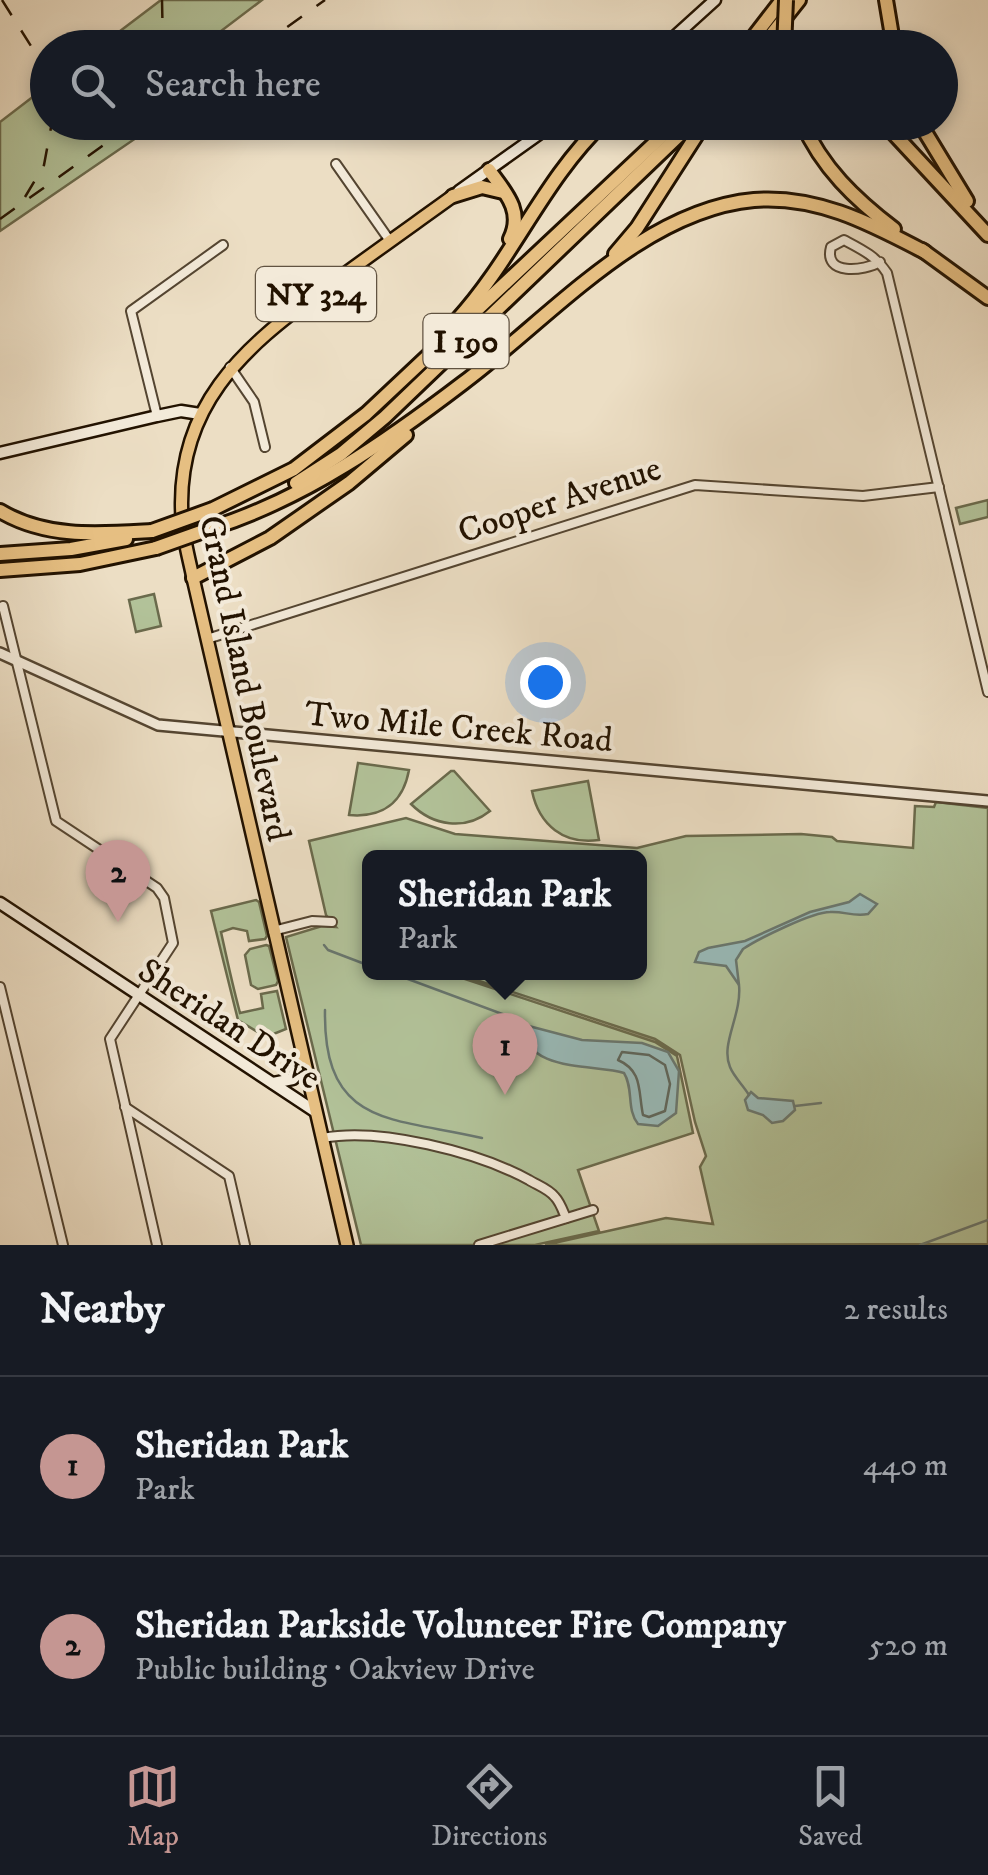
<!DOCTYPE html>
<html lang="en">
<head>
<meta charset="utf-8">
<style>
	:root { --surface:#171b24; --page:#242831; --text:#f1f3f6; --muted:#9ea1a6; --line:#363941; --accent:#c59692 }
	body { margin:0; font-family:"IM FELL DW Pica",serif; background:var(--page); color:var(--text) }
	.you { position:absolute; left:545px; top:682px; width:35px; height:35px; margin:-25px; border:8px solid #fff; border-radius:50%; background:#1a73e8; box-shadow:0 0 0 15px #1a73e833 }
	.badge { display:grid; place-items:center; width:65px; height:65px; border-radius:50%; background:var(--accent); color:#111; font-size:32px; font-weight:700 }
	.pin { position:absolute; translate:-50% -82px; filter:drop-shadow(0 2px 5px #0008) }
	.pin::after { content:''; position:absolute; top:52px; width:35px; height:30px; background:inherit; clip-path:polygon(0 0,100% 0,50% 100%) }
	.popup { position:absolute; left:362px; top:850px; width:285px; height:130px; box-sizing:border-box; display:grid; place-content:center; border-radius:15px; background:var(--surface); filter:drop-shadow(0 2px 8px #0005); font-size:32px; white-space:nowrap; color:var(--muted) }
	.popup b { font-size:38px; color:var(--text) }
	.popup::after { content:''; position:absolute; left:50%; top:100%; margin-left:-20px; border:20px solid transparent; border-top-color:var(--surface) }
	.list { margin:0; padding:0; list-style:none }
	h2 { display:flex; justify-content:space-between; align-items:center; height:130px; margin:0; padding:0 40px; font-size:42px }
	h2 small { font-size:32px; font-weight:400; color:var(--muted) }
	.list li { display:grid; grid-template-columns:65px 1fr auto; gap:30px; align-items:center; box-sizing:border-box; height:180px; padding:0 40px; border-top:2px solid var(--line) }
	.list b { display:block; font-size:38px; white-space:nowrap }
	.list p { margin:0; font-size:32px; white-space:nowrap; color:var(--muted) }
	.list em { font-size:32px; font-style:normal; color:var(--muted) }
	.icon { flex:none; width:55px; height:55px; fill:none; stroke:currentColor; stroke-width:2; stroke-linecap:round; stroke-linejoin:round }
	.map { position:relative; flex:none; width:988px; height:1245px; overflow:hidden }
	.search { position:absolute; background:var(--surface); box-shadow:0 5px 15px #0003; left:30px; right:30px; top:30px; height:110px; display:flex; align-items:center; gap:25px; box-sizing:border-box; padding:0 35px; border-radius:55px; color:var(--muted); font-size:38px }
	.sheet { height:490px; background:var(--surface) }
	nav { display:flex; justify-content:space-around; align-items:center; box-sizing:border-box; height:140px; border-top:2px solid var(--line); background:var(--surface); font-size:28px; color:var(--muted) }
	nav a { display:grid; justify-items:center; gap:5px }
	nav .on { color:var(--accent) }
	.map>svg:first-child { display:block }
</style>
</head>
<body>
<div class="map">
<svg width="988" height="1245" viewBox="0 0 988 1245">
	<rect width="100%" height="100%" fill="#ecdec4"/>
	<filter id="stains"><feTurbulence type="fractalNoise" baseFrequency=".002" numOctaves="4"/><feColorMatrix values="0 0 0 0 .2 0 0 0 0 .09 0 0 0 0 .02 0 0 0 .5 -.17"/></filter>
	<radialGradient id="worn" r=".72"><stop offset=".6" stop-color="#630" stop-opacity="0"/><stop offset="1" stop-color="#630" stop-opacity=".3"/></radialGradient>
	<g fill="#b2c299" stroke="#6a6a4c" stroke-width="2.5">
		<path d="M 161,0 L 262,0 L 200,47 L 99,47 Z"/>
		<path d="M 47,86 L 48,122 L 146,123 L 139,136 L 0,231 L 0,122 Z"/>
		<path d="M 988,500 L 988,517 L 960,524 L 956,508 Z"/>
		<path d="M 154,594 L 161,626 L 136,632 L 129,600 Z"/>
		<path d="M 358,763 L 409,770 C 403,803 382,818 349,815 Z"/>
		<path d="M 451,771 L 454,771 L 490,811 C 465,831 433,826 411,804 Z"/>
		<path d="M 588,781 L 599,840 C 564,845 539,825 532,791 Z"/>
		<path d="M 936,802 L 988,808 L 988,1244 L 545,1245 L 666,1218 L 713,1224 L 700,1167 L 706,1156 L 695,1122 L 680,1055 L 655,1039 L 455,973 L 640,972 L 640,858 L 370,858 L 370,972 L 447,973 L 655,1042 L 677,1056 L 693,1133 L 578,1170 L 599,1231 L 535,1245 L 361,1245 L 286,937 L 322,926 L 336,927 L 326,915 L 309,841 L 406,818 L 455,834 L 637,848 L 686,836 L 801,834 L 832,837 L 837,841 L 913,848 L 915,806 L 934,807 Z"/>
		<path d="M 256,900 L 259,902 L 267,936 L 265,939 L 249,941 L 247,931 L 233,928 L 221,932 C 228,964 232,983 240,1013 L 263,1008 L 261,994 L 277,991 L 286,1029 L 266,1037 L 238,1020 L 211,911 Z"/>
		<path d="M 266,945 L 269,946 L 278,981 L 276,985 L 258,989 L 251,985 L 245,955 L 250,949 Z"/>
	</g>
	<g fill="#99bbb9" stroke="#69776f" stroke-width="2.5">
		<path d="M 860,894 L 877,904 L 868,914 C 853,917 844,911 830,912 C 812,912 758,939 743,949 L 736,960 L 739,985 L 726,966 L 695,962 L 699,952 L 708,948 L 745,941 L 810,912 L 849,902 Z"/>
		<path d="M 525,1025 L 582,1040 L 642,1043 L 668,1052 L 679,1071 L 676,1113 L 658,1126 L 638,1124 C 626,1109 634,1089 624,1073 C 595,1064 522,1073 525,1025 Z"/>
		<path d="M 751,1092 L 758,1098 L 793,1101 L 795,1110 L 783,1121 L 772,1123 L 763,1115 L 748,1110 L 745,1100 Z"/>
	</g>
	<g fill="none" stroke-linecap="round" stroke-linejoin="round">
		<path stroke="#5e665c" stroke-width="2.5" d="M 622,1052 L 649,1055 L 665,1065 L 670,1084 L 665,1111 L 649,1117 L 643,1115 C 638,1091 643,1071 618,1060 Z"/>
		<g stroke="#69776f" stroke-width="2.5">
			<path d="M 324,945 L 328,950 L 370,966"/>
			<path d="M 389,972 L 513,1018 L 525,1025"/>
			<path d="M 739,985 C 742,1015 720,1044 730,1067 C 734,1077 743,1085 749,1095"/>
			<path d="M 325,1010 C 323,1128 393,1117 482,1138"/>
			<path d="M 795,1106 L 821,1103"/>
			<path d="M 920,1245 L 988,1220"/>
		</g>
		<defs>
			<g id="minor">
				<path d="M 336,164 L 390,241"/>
				<path d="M 880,262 C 864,271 823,276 831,247 L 844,240 C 861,249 876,256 887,273 L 988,692"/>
				<path d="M 230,367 L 254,402 L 265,447"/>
				<path d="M 157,416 L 131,311 L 223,245"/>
				<path d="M 3,606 L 56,821 L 157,888 L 164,898 L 173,943 L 110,1039 L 157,1245"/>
				<path d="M 207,639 L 695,485 L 863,496 L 939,487"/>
				<path d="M 273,931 L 312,921 L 332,922"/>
				<path d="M 0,987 L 63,1245"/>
				<path d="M 125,1107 L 229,1176 L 245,1245"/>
				<path d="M 323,1138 C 379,1127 478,1152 529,1180 C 537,1185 549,1189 555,1197 C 560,1202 563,1211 566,1218"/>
				<path d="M 479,1245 L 593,1210"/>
			</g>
			<path id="tertiary" d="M 0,653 L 158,725 L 988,801"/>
			<g id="secondary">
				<path d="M 662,48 L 715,0"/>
				<path d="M 459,191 L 556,122"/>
				<path d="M 0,453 L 157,416 L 181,411 L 200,414"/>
				<path d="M 0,903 L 316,1112"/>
				<path d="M 273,1083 L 293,1079 L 305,1065"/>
			</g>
			<path id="primary" d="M 347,1245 L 193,578 C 189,558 183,538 182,518 C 175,408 242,348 323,290 C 366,258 410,227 453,196"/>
			<g id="motorway">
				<path d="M 886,0 L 894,48"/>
				<path d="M 745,48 L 782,0"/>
				<path d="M 761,48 L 799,0"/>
				<path d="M 802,122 C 822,168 855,199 894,229"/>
				<path d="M 883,122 L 988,235"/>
				<path d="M 919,122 L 967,201"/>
				<path d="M 489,170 C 505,192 524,211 510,239"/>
				<path d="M 453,196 L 482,187 L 503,192"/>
				<path d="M 922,250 L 988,298"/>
				<path d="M 615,254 L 637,228 L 705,122"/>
				<path d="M 457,320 C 513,259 543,180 604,122"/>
				<path d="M 296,483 L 341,454 L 385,417 L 693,122"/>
				<path d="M 213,509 L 294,469 L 366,414 L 677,122"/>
				<path d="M 0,511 C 47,539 100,534 152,531"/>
				<path d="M 215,527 C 307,497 387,441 463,383 C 549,319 642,210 754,200 C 818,195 871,224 925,252"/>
				<path d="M 0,554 L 71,549 L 126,539"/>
				<path d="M 0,570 L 80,564 L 156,548"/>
				<path d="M 193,578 L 270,538 L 349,483 L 406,435"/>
			</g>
		</defs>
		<use href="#minor" stroke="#544531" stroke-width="12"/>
		<use href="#tertiary" stroke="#544531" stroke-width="14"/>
		<use href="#secondary" stroke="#221200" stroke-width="15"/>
		<use href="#primary" stroke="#221200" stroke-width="16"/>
		<use href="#motorway" stroke="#221200" stroke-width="18"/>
		<use href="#minor" stroke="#f3ead9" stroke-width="8"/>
		<use href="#tertiary" stroke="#f3ead9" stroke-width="9"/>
		<use href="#secondary" stroke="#f3ead9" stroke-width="10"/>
		<use href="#primary" stroke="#e6bf82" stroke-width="11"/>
		<use href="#motorway" stroke="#e6bf82" stroke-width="12"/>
		<g stroke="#221200" stroke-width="2.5" stroke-dasharray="18 18" stroke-linecap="butt">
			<path d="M 2,0 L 36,54 L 48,84"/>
			<path d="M 162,0 L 163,48"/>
			<path d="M 258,48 L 325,0"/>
			<path d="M 25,197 L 44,165 L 52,122"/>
			<path d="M 0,219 L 136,122"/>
		</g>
		<defs>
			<g id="motorway-bridge">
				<path d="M 784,48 L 786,0"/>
				<path d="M 152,531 L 213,509"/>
				<path d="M 156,548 L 215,527"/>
			</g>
		</defs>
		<use href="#motorway-bridge" stroke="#221200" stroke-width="18" stroke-linecap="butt"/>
		<use href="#motorway-bridge" stroke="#e6bf82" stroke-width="12"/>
	</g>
	<g text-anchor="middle" stroke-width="8" stroke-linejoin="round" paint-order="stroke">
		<g fill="#f3ead9" stroke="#615341" stroke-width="2.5">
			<rect x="256" y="267" width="120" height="54" rx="8"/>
			<rect x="423.5" y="314" width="85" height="54" rx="8"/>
		</g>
		<g font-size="32" font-weight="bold" fill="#221200">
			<text x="316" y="305">NY 324</text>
			<text x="466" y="352">I 190</text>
		</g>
		<g font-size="35" fill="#221200" stroke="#f3ead9">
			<text transform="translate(559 499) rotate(-18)" y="12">Cooper Avenue</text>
			<text transform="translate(246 678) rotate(78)" y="12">Grand Island Boulevard</text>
			<text transform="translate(459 726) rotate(5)" y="12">Two Mile Creek Road</text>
			<text transform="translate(230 1023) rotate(33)" y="12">Sheridan Drive</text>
		</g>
	</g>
	<rect width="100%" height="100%" filter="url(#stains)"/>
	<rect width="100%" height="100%" fill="url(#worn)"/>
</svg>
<div class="you"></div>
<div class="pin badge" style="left:505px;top:1095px">1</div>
<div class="popup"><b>Sheridan Park</b>Park</div>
<div class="pin badge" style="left:118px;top:922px">2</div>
<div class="search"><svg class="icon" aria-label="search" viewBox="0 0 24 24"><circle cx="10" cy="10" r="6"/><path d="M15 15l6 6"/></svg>Search here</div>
</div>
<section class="sheet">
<h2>Nearby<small>2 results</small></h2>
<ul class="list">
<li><span class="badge">1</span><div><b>Sheridan Park</b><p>Park</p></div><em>440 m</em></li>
<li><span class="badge">2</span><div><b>Sheridan Parkside Volunteer Fire Company</b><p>Public building · Oakview Drive</p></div><em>520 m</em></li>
</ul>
</section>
<nav>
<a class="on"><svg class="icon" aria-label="map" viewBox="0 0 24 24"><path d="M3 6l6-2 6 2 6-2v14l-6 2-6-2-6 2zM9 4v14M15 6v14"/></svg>Map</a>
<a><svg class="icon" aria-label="directions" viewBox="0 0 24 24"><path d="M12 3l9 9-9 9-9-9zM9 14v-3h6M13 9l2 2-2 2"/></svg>Directions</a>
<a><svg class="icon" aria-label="saved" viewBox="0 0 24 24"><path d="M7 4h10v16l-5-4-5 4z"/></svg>Saved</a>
</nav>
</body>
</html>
